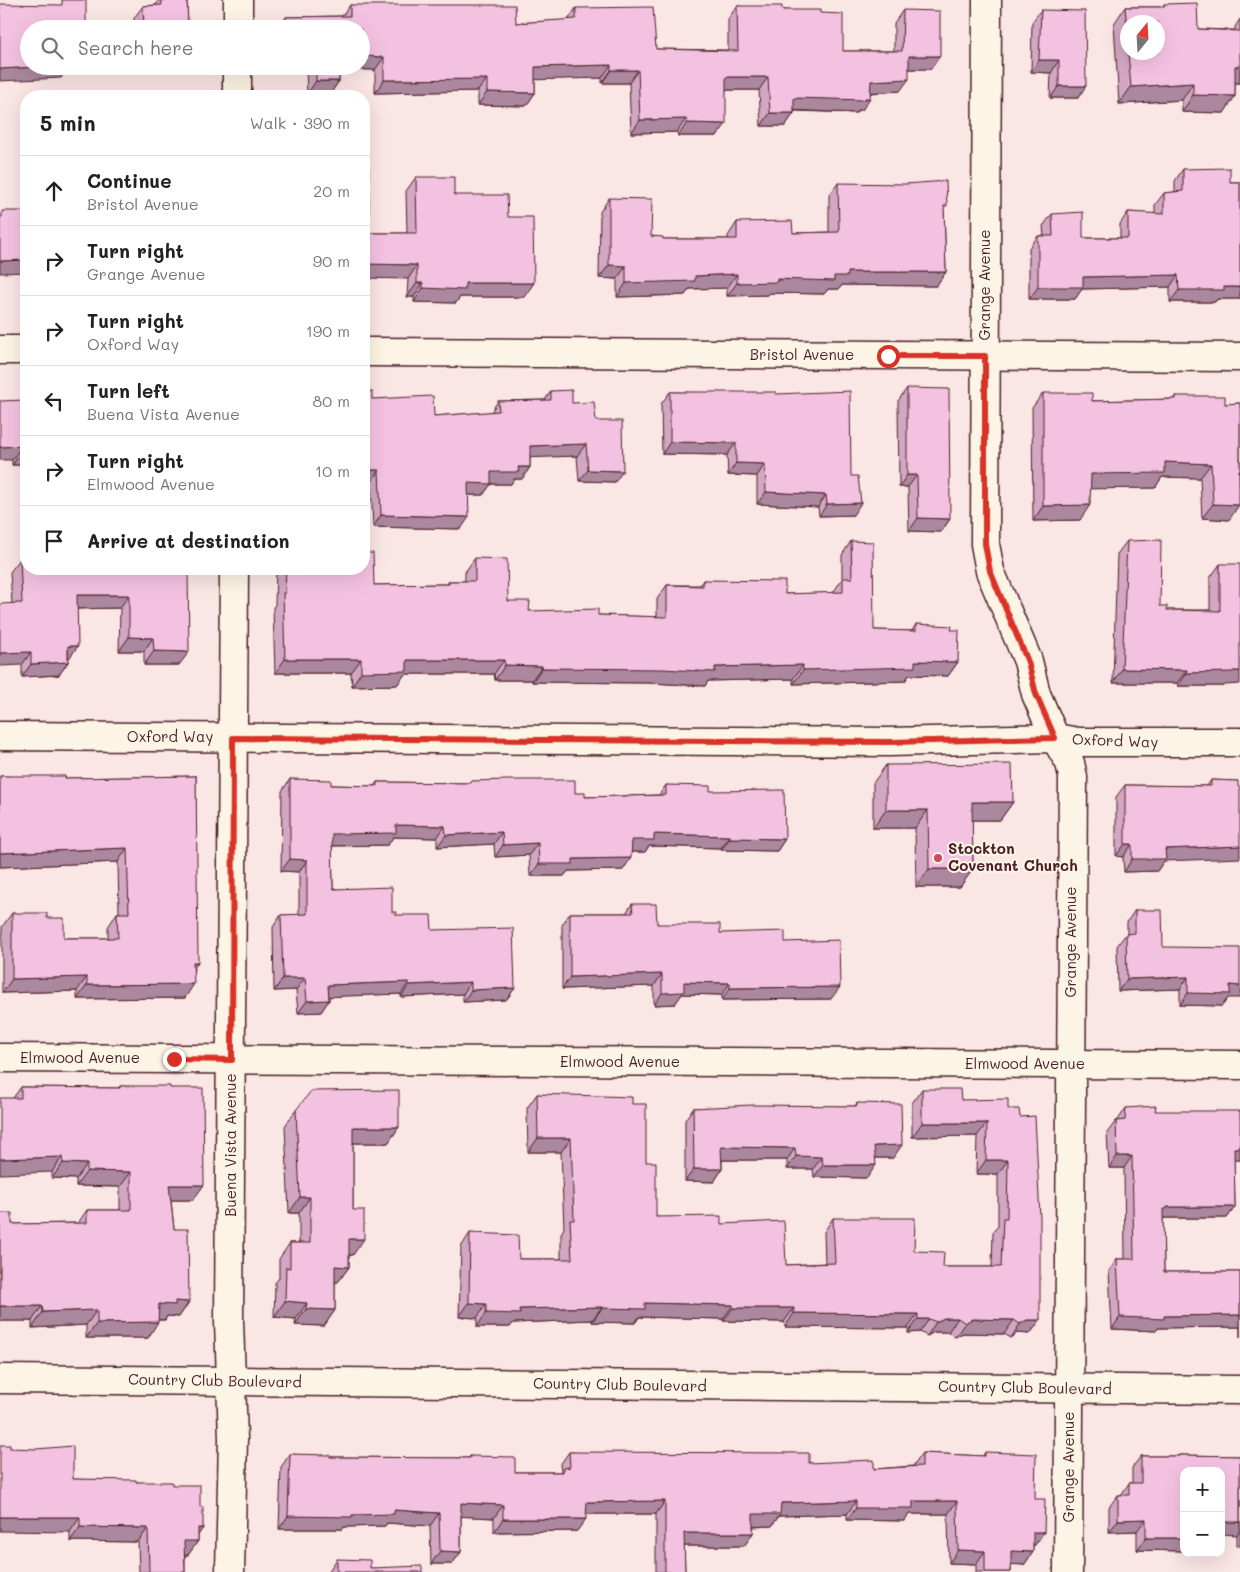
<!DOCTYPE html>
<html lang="en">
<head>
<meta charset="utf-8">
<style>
	:root { --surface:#fff; --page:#f6f6f6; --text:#202124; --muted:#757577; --line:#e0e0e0 }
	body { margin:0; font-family:Mali,sans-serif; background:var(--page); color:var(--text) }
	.controls { position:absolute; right:15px; bottom:15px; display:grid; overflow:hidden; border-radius:10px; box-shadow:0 5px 20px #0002 }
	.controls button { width:45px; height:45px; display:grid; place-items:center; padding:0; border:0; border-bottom:1px solid var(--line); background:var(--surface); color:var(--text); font:25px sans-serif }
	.compass { position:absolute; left:1120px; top:15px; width:45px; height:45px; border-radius:50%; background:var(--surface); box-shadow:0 5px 20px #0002; rotate:18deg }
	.stop { position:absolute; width:15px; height:15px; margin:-11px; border:4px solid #d93025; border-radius:50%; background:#fff }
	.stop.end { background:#d93025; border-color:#fff; box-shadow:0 1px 5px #0008 }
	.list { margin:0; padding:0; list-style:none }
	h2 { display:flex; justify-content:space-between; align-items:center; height:65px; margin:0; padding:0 20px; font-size:21px }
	h2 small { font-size:16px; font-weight:400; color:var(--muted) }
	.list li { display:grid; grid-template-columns:32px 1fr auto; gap:15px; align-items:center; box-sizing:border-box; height:70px; padding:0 20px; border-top:1px solid var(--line) }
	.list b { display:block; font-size:19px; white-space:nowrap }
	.list p { margin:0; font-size:16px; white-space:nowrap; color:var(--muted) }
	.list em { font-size:16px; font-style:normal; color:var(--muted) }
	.icon { flex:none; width:28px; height:28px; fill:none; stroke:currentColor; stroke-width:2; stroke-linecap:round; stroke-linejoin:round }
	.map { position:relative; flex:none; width:1240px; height:1572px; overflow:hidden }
	.search { position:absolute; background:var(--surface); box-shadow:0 5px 20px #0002; left:20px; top:20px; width:350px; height:55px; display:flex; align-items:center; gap:12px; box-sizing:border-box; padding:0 18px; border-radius:28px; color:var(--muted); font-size:19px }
	.panel { position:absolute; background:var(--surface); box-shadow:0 5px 20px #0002; left:20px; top:90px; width:350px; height:485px; border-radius:20px }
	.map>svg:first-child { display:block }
</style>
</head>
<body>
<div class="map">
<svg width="1240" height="1572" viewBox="0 0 1240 1572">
	<rect width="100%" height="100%" fill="#fae6e4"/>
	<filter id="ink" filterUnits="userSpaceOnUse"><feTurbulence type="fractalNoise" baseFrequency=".02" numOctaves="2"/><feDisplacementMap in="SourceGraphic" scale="10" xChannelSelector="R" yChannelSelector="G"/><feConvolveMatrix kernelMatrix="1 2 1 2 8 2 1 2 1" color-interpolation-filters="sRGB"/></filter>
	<g filter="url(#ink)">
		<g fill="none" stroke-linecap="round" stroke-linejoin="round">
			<defs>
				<g id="street">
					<path d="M 987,0 L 985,544 L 990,571 L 1028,661 L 1036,694 L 1055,738 L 1070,763 L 1073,777 L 1068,1572"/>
					<path d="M 238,29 L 238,0"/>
					<path d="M 237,96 L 237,66"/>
					<path d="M 0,350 L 26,350"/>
					<path d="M 364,352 L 1240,357"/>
					<path d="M 0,736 L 889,742 L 1055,738 L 1079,742 L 1240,742"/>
					<path d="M 0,1058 L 1240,1065"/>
					<path d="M 230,1572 L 233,1439 L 229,1321 L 234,569"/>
				</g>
				<path id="secondary" d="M 0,1379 L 1240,1390"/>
			</defs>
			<use href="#street" stroke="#4a1f2b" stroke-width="31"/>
			<use href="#secondary" stroke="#4a1f2b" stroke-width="31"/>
			<use href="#street" stroke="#fcf5e5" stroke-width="28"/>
			<use href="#secondary" stroke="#fcf5e5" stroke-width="28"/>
		</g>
		<g fill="#d2a7c2" stroke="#4a1f2b" fill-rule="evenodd">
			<path d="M 159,0 L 187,0 L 188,29 L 135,29 L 134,18 L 143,6 L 156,5 Z"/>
			<path d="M 1164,4 L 1198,29 L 1235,30 L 1235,27 L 1240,19 L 1240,83 L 1235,83 L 1235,96 L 1224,113 L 1182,112 L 1182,100 L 1119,104 L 1114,24 L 1125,7 L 1162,7 ZM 1128,22 L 1158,52 L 1128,52 Z"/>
			<path d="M 350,5 L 516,23 L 568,20 L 576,8 L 656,49 L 728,50 L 728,19 L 737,6 L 820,13 L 843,51 L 894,51 L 894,23 L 903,10 L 931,69 L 909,69 L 900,91 L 871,93 L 862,110 L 858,110 L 856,113 L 794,111 L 794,113 L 785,126 L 761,126 L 759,90 L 726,90 L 717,136 L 678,136 L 677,132 L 631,133 L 629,83 L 602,83 L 602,78 L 535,79 L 535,93 L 526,106 L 478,105 L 478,91 L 375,93 L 375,70 L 339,69 L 339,81 L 330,94 L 307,94 L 306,67 L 277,67 L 277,66 L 361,66 L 361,29 L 278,29 L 286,17 L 342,16 Z"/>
			<path d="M 1041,10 L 1078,98 L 1050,98 L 1051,73 L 1031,72 L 1032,22 Z"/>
			<path d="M 1183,169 L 1230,182 L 1240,182 L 1240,299 L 1217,299 L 1215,302 L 1170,302 L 1170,287 L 1082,289 L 1075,299 L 1029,299 L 1029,248 L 1038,236 L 1044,236 L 1043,226 L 1052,214 L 1083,238 L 1120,238 L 1120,224 L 1128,212 L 1155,214 L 1155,205 L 1164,193 L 1175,192 L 1175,181 Z"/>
			<path d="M 416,177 L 454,195 L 508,217 L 524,297 L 460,297 L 456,303 L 414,302 L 414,297 L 407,297 L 408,279 L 369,233 L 407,233 L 406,191 Z"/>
			<path d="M 838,183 L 944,209 L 946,272 L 936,286 L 842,285 L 839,289 L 828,289 L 824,294 L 770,293 L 768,295 L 727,296 L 727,288 L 689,289 L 685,295 L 617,297 L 617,279 L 599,278 L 600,212 L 609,198 L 651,236 L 663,239 L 728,239 L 728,236 L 737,222 L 793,233 L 829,232 L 829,196 Z"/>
			<path d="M 907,388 L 950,519 L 941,532 L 909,531 L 908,487 L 899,487 L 898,401 Z"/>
			<path d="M 551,391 L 572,403 L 596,421 L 615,482 L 579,481 L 577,456 L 530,457 L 530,467 L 522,479 L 514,479 L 511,484 L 491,484 L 483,495 L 468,495 L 461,529 L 373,527 L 371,482 L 372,399 L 434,416 L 491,412 L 498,401 L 545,400 Z"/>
			<path d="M 670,392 L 776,394 L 851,476 L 853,515 L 819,516 L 818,507 L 757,504 L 757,476 L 728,475 L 727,455 L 662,454 L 661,404 Z"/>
			<path d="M 1043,393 L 1092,401 L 1174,399 L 1176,396 L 1225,404 L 1240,403 L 1240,484 L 1239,484 L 1229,520 L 1202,518 L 1200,478 L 1162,477 L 1155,488 L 1091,488 L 1080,520 L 1033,521 L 1032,408 Z"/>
			<path d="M 26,397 L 26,465 L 12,465 L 12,460 L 24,400 Z"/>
			<path d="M 851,541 L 874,630 L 912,631 L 916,624 L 951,630 L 958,662 L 948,676 L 909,675 L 905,681 L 793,684 L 793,679 L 708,681 L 705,686 L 652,683 L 532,682 L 532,680 L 495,680 L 494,674 L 405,674 L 397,685 L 352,686 L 351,673 L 275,673 L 273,607 L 275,605 L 276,569 L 364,569 L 374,585 L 447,584 L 449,581 L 465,581 L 465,572 L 475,558 L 508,601 L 529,611 L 598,615 L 657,617 L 657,599 L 667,585 L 700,585 L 703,580 L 785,594 L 833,593 L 842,579 L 842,555 Z"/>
			<path d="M 1127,541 L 1160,606 L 1167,610 L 1210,610 L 1210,578 L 1220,564 L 1225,685 L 1224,686 L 1178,686 L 1177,683 L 1113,683 L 1117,554 Z"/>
			<path d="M 20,559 L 26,569 L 188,569 L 179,665 L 144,665 L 144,651 L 119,651 L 120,608 L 77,609 L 68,662 L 59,675 L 22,677 L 22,665 L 12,604 L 10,572 Z"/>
			<path d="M 886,765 L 1013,802 L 1000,820 L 972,820 L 973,869 L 960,887 L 916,887 L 915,828 L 873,828 L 873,783 Z"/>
			<path d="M 0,776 L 65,778 L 196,776 L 194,969 L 185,998 L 77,999 L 77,991 L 2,993 L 2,927 L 12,913 L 47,918 L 64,938 L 108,938 L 108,927 L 117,913 L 119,913 L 118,862 L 0,867 Z"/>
			<path d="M 290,779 L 331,785 L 374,786 L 377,782 L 470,783 L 471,781 L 575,793 L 585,797 L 659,795 L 666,785 L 710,791 L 785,839 L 777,851 L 721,850 L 721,848 L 649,846 L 645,852 L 631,852 L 623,870 L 568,871 L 564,876 L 530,876 L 529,855 L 495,857 L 494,844 L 437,847 L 437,838 L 393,837 L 388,845 L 332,846 L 333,887 L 392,912 L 396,915 L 432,930 L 515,988 L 506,1000 L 463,1002 L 463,994 L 401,997 L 401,994 L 329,996 L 329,1000 L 321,1012 L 298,1013 L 296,990 L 274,991 L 273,927 L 281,915 L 299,915 L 299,872 L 281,871 L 282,791 Z"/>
			<path d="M 1211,780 L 1238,781 L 1164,861 L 1157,871 L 1124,872 L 1123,857 L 1116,856 L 1116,797 L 1125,785 L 1207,786 Z"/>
			<path d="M 632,904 L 657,924 L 785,942 L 831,999 L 722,1000 L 722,995 L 682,994 L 675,1004 L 654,1005 L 654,986 L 562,989 L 562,925 L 570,913 L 626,913 Z"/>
			<path d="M 1135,910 L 1163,947 L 1228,998 L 1222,1006 L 1180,1005 L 1180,989 L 1118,991 L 1117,946 L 1126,934 L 1127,934 L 1127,922 Z"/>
			<path d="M 120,1086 L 170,1088 L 193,1200 L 171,1200 L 174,1229 L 189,1302 L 179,1317 L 167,1316 L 165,1320 L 158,1320 L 148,1338 L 86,1338 L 86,1325 L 32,1328 L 32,1321 L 0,1321 L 0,1213 L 12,1224 L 78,1223 L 87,1210 L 120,1210 L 120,1187 L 76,1186 L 76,1179 L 52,1178 L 52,1172 L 13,1098 L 21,1087 L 118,1088 Z"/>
			<path d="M 922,1089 L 961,1100 L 1008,1109 L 1040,1320 L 1030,1334 L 1017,1333 L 1011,1338 L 1004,1334 L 963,1333 L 955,1337 L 948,1332 L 934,1332 L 927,1336 L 920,1332 L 908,1333 L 908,1328 L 785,1327 L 784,1322 L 723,1321 L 723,1319 L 639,1317 L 635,1323 L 592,1322 L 592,1320 L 513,1323 L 510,1327 L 477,1327 L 477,1318 L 459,1317 L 461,1247 L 470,1233 L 519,1259 L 561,1259 L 561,1234 L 564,1228 L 561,1152 L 528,1152 L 527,1108 L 537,1094 L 632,1104 L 646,1162 L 656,1217 L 721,1224 L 786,1265 L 825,1263 L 824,1232 L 833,1218 L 914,1251 L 943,1267 L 992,1267 L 993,1232 L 998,1226 L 998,1174 L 976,1174 L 977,1136 L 912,1137 L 912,1103 Z"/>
			<path d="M 857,1103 L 893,1158 L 875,1158 L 867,1178 L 814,1177 L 813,1169 L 787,1169 L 787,1160 L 722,1160 L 722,1169 L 714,1182 L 685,1181 L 685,1120 L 693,1108 L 855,1106 Z"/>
			<path d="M 1126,1108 L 1155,1111 L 1240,1160 L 1234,1160 L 1235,1207 L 1227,1218 L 1163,1218 L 1164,1272 L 1240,1272 L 1240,1337 L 1240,1327 L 1158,1328 L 1156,1331 L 1112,1329 L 1109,1271 L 1117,1259 L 1125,1259 L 1124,1168 L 1109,1168 L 1107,1133 L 1116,1121 L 1118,1121 L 1118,1120 Z"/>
			<path d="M 296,1110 L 399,1127 L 388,1143 L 353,1143 L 353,1255 L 349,1255 L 349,1267 L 338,1282 L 335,1282 L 335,1310 L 324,1326 L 295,1325 L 296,1319 L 274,1317 L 275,1283 L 279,1278 L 279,1259 L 290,1243 L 299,1243 L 299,1213 L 289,1213 L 285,1126 Z"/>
			<path d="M 10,1448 L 73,1479 L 136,1482 L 172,1485 L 200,1507 L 203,1528 L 198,1535 L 198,1541 L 188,1555 L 185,1555 L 185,1572 L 139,1572 L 138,1542 L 70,1541 L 70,1532 Z"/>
			<path d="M 569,1452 L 809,1463 L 874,1469 L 913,1466 L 922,1453 L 983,1456 L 985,1452 L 1035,1499 L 1044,1532 L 1035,1545 L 1033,1545 L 1033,1552 L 1024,1565 L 1011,1564 L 1011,1572 L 976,1572 L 976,1564 L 949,1563 L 948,1514 L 909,1514 L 904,1521 L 847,1520 L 847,1514 L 779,1516 L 772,1526 L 753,1527 L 753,1533 L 744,1546 L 684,1546 L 685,1572 L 656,1572 L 656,1514 L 586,1514 L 577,1531 L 494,1532 L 494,1518 L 461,1516 L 461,1552 L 452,1564 L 431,1564 L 430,1526 L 387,1523 L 385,1526 L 344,1527 L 343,1529 L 279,1529 L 281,1467 L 290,1454 L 330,1457 L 469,1458 L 470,1456 L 515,1472 L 560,1472 L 561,1471 L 560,1465 Z"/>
			<path d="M 1179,1455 L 1240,1456 L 1240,1546 L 1237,1546 L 1237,1535 L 1184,1471 L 1184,1551 L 1137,1550 L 1137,1531 L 1109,1532 L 1109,1507 L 1118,1495 L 1121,1495 L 1129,1483 L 1132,1483 L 1132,1468 L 1141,1456 L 1178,1456 Z"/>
			<path d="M 337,1559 L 370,1568 L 422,1572 L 328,1572 Z"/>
		</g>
		<g fill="#ab889e" stroke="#4a1f2b">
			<path d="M 68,24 L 86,25 L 83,29 L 65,29 Z"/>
			<path d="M 361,56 L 384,57 L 375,70 L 330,69 L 332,66 L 361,66 Z"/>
			<path d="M 909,56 L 940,56 L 931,69 L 900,69 Z"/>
			<path d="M 1039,60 L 1059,60 L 1051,73 L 1031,72 Z"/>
			<path d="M 611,65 L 602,78 L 526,80 L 535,67 Z"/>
			<path d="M 54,66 L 69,66 L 61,78 L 0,81 L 0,69 Z"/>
			<path d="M 278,66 L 307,66 L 306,67 L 277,67 Z"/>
			<path d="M 1235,66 L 1240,66 L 1240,83 L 1223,83 Z"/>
			<path d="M 611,70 L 638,70 L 629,83 L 602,83 Z"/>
			<path d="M 726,77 L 768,77 L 759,90 L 717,90 Z"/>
			<path d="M 487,79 L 478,91 L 375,93 L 384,80 Z"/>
			<path d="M 909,79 L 900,91 L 862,93 L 871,81 Z"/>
			<path d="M 316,81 L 339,81 L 330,94 L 307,94 Z"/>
			<path d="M 1193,83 L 1182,100 L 1119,104 L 1131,87 Z"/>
			<path d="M 1059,86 L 1086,86 L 1078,98 L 1050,98 Z"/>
			<path d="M 487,92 L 535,93 L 526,106 L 478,105 Z"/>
			<path d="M 1193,95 L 1235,96 L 1224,113 L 1182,112 Z"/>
			<path d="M 794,98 L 870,98 L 862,110 L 858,110 L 856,113 L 785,110 Z"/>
			<path d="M 770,113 L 794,113 L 785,126 L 761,126 Z"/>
			<path d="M 686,119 L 677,132 L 631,133 L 640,120 Z"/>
			<path d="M 687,123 L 726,124 L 717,136 L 678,136 Z"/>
			<path d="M 26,260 L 26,272 L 0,273 L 0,261 Z"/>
			<path d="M 364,264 L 417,265 L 408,279 L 364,278 Z"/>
			<path d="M 609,265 L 626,266 L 617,279 L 599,278 Z"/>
			<path d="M 848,272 L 946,272 L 936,286 L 842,285 L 839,289 L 828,289 L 824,294 L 770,293 L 768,295 L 727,296 L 737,283 L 834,276 Z"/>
			<path d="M 737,274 L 727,288 L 689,289 L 685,295 L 617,297 L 626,283 L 695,276 Z"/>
			<path d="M 1178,275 L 1170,287 L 1082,289 L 1075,299 L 1029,299 L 1038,287 L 1083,277 Z"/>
			<path d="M 417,283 L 423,283 L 414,297 L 407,297 Z"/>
			<path d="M 465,283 L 534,283 L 524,297 L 460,297 L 456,303 L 414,302 L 423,288 Z"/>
			<path d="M 1224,287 L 1240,287 L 1240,299 L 1217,299 L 1215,302 L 1170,302 L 1179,290 Z"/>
			<path d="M 670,442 L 736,443 L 727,455 L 662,454 Z"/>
			<path d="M 586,444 L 577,456 L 522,458 L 530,446 Z"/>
			<path d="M 22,446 L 12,460 L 0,460 L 0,447 Z"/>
			<path d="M 22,451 L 26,451 L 26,465 L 12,465 Z"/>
			<path d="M 1165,462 L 1211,464 L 1200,478 L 1162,477 L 1155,488 L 1081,489 L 1091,474 Z"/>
			<path d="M 736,463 L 765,464 L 757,476 L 728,475 Z"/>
			<path d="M 518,467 L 530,467 L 522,479 L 514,479 L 511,484 L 491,484 L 483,495 L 460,495 L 468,483 L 491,472 Z"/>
			<path d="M 364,470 L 379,470 L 371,482 L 364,482 Z"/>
			<path d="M 588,470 L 623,471 L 615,482 L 579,481 Z"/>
			<path d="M 1239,470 L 1240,470 L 1240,484 L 1228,485 Z"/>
			<path d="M 907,475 L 917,475 L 908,487 L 899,487 Z"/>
			<path d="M 766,492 L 826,495 L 818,507 L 757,504 Z"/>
			<path d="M 861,503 L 853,515 L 819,516 L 827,504 Z"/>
			<path d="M 1213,504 L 1239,505 L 1229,520 L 1202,518 Z"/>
			<path d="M 1090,505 L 1080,520 L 1033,521 L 1043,506 Z"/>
			<path d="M 381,515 L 469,517 L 461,529 L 373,527 Z"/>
			<path d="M 918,518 L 950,519 L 941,532 L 909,531 Z"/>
			<path d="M 77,595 L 129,595 L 120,608 L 68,609 Z"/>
			<path d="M 129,637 L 153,638 L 144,651 L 119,651 Z"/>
			<path d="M 68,646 L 78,646 L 68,660 Z"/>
			<path d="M 154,651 L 189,652 L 179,665 L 144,665 Z"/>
			<path d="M 31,652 L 22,665 L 0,666 L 0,653 Z"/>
			<path d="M 285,659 L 361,659 L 351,673 L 275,673 Z"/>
			<path d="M 407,660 L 504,660 L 494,674 L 405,674 L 397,685 L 352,686 L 361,672 Z"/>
			<path d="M 915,661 L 958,662 L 948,676 L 909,675 L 905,681 L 793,684 L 803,670 Z"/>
			<path d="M 68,662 L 59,675 L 22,677 L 31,664 Z"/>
			<path d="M 505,665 L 542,666 L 532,680 L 495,680 Z"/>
			<path d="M 803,665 L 793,679 L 708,681 L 705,686 L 652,683 L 532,682 L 542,668 L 715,667 Z"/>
			<path d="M 1122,669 L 1187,670 L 1177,683 L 1113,683 Z"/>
			<path d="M 1233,671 L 1240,671 L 1240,684 L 1225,685 L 1224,686 L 1178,686 L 1187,673 Z"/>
			<path d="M 972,802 L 1013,802 L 1000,820 L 959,820 Z"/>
			<path d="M 886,810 L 928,810 L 915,828 L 873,828 Z"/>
			<path d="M 396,825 L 445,826 L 437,838 L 393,837 L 388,845 L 323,846 L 332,834 Z"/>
			<path d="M 502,832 L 494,844 L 437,847 L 446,835 Z"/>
			<path d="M 654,834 L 730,836 L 721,848 L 649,846 L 645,852 L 623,852 L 632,840 Z"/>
			<path d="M 730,838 L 785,839 L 777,851 L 721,850 Z"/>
			<path d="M 538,843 L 529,855 L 495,857 L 503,845 Z"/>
			<path d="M 1125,844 L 1132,844 L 1123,857 L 1116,856 Z"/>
			<path d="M 1240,846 L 1240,858 L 1164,861 L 1157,871 L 1124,872 L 1132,859 L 1165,849 Z"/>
			<path d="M 127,848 L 118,862 L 0,867 L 0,853 Z"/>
			<path d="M 631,858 L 623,870 L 568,871 L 564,876 L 530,876 L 539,864 L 573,859 Z"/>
			<path d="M 290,859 L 307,860 L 299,872 L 281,871 Z"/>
			<path d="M 929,869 L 973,869 L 960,887 L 916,887 Z"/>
			<path d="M 193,962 L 198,962 L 189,976 Z"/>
			<path d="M 662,974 L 654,986 L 562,989 L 570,977 Z"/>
			<path d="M 87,977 L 77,991 L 2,993 L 12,979 Z"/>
			<path d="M 1188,977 L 1180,989 L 1118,991 L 1127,979 Z"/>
			<path d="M 283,978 L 305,978 L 296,990 L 274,991 Z"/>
			<path d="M 409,982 L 401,994 L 320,997 L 328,985 Z"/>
			<path d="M 471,982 L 463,994 L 401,997 L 409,985 Z"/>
			<path d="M 684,982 L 730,983 L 722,995 L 682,994 L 675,1004 L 654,1005 L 662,993 Z"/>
			<path d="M 194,984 L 185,998 L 77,999 L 87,985 Z"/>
			<path d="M 1230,985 L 1240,986 L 1240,998 L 1228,998 L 1222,1006 L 1180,1005 L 1188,993 Z"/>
			<path d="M 840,987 L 831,999 L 722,1000 L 730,988 Z"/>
			<path d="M 515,988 L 506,1000 L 463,1002 L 471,990 Z"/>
			<path d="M 329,1000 L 321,1012 L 298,1013 L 307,1001 Z"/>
			<path d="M 922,1123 L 987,1123 L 977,1136 L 912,1137 Z"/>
			<path d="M 353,1127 L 399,1127 L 388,1143 L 342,1143 Z"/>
			<path d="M 538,1138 L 571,1138 L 561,1152 L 528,1152 Z"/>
			<path d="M 902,1145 L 893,1158 L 866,1158 L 874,1146 Z"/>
			<path d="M 721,1147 L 795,1148 L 787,1160 L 713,1160 Z"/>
			<path d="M 1234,1148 L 1240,1148 L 1240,1160 L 1225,1160 Z"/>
			<path d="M 796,1156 L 822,1157 L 813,1169 L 787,1169 Z"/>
			<path d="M 1117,1156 L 1132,1156 L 1124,1168 L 1109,1168 Z"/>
			<path d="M 62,1157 L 52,1172 L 0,1174 L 0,1159 Z"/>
			<path d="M 986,1160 L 1008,1160 L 998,1174 L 976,1174 Z"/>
			<path d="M 63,1163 L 87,1164 L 76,1179 L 52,1178 Z"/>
			<path d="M 823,1165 L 876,1165 L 867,1178 L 814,1177 Z"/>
			<path d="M 694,1169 L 722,1169 L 714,1182 L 685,1181 Z"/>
			<path d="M 87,1171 L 131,1172 L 120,1187 L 76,1186 Z"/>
			<path d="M 169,1185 L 204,1185 L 193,1200 L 159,1200 Z"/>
			<path d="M 300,1197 L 310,1197 L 299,1213 L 289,1213 Z"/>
			<path d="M 1167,1207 L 1235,1207 L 1227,1218 L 1161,1218 L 1163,1209 Z"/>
			<path d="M 349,1239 L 364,1239 L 353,1255 L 338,1255 Z"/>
			<path d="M 335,1266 L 349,1267 L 338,1282 L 324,1282 Z"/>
			<path d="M 175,1301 L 189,1302 L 179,1317 L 167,1316 L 165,1320 L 148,1319 L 159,1304 Z"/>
			<path d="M 285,1301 L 307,1303 L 296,1319 L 274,1317 Z"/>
			<path d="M 469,1303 L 486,1304 L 477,1318 L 459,1317 Z"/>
			<path d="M 645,1303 L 733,1305 L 723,1319 L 639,1317 L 635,1323 L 592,1322 L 602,1308 Z"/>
			<path d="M 0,1306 L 42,1306 L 32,1321 L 0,1321 Z"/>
			<path d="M 602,1307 L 592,1320 L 513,1323 L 510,1327 L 477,1327 L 486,1313 L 519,1309 Z"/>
			<path d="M 733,1308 L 794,1308 L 784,1322 L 723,1321 Z"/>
			<path d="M 306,1309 L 335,1310 L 324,1326 L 295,1325 Z"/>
			<path d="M 97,1310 L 86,1325 L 32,1328 L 43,1312 Z"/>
			<path d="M 794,1313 L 918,1314 L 908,1328 L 785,1327 Z"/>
			<path d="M 1240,1315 L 1240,1327 L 1158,1328 L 1156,1331 L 1112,1329 L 1120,1317 L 1164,1316 Z"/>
			<path d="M 944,1318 L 958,1318 L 948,1332 L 934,1332 L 927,1336 L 936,1322 Z"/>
			<path d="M 918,1319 L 929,1319 L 920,1332 L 908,1333 Z"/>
			<path d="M 972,1319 L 1014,1320 L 1004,1334 L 963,1333 L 955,1337 L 965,1323 Z"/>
			<path d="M 1027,1320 L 1040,1320 L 1030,1334 L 1017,1333 L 1011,1338 L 1020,1324 Z"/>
			<path d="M 158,1322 L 148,1338 L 86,1338 L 97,1323 Z"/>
			<path d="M 665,1501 L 656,1514 L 578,1514 L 587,1502 Z"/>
			<path d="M 856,1501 L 847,1514 L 779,1516 L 772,1526 L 744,1527 L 753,1514 L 781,1503 Z"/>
			<path d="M 913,1501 L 957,1501 L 948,1514 L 909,1514 L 904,1521 L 847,1520 L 856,1508 Z"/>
			<path d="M 461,1503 L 503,1505 L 494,1518 L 452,1516 Z"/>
			<path d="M 394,1510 L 439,1513 L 430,1526 L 387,1523 L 385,1526 L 344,1527 L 343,1529 L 279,1529 L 288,1516 L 352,1515 Z"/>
			<path d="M 0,1517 L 80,1517 L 70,1532 L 0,1531 Z"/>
			<path d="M 503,1519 L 586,1519 L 577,1531 L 494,1532 Z"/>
			<path d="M 1146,1519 L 1137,1531 L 1109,1532 L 1118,1520 Z"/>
			<path d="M 1221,1522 L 1240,1522 L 1240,1530 L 1237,1535 L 1221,1534 Z"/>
			<path d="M 80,1527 L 148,1528 L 138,1542 L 70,1541 Z"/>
			<path d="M 198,1528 L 203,1528 L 194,1541 L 198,1541 L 188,1555 L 174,1555 L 184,1541 Z"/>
			<path d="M 1033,1532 L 1044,1532 L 1035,1545 L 1024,1545 Z"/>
			<path d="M 684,1533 L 753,1533 L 744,1546 L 675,1546 Z"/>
			<path d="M 1146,1538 L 1184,1538 L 1184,1551 L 1137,1550 Z"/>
			<path d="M 958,1550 L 985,1551 L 976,1564 L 949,1563 Z"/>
			<path d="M 440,1551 L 461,1552 L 452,1564 L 431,1564 Z"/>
			<path d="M 1011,1551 L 1033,1552 L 1024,1565 L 1002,1564 Z"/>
		</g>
		<g fill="#f4c2e1" stroke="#4a1f2b">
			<path d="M 62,0 L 86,0 L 86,25 L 68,24 L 69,29 L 29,29 L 29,66 L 54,66 L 0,69 L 0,4 L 62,5 Z"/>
			<path d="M 161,0 L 187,0 L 188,29 L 144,29 L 143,6 L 162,5 Z"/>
			<path d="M 1197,3 L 1198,29 L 1240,31 L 1240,66 L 1235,66 L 1235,96 L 1193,95 L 1193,83 L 1131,87 L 1128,52 L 1158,52 L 1158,22 L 1128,22 L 1128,38 L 1125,7 L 1164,7 L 1164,4 Z"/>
			<path d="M 350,5 L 515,5 L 516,23 L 576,19 L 576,8 L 653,7 L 656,49 L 738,51 L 737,6 L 782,6 L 782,10 L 820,10 L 820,13 L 843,14 L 843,51 L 902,51 L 903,10 L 940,11 L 940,56 L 909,56 L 909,79 L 871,81 L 870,98 L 865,98 L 865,100 L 794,98 L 794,113 L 770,113 L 768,77 L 726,77 L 726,124 L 687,123 L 686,119 L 640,120 L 638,70 L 611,70 L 611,65 L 535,67 L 535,93 L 487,92 L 487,79 L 384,80 L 384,57 L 361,56 L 361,29 L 286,29 L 286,17 L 350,16 Z"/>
			<path d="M 1041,10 L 1085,11 L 1086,86 L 1059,86 L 1059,60 L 1039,60 Z"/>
			<rect x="316" y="66" width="23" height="15"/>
			<path d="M 364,168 L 369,168 L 369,233 L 417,233 L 416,177 L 454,177 L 454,195 L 507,195 L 508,217 L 533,217 L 534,283 L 465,283 L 465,290 L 423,288 L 423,283 L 417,283 L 417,265 L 364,264 Z"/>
			<path d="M 1230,168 L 1230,182 L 1240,182 L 1240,287 L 1224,287 L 1224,290 L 1179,290 L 1178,275 L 1083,277 L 1083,287 L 1038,287 L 1038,236 L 1053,236 L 1052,214 L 1083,212 L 1083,238 L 1128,238 L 1128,212 L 1164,214 L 1164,193 L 1183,191 L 1183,169 Z"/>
			<path d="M 946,181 L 947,206 L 944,206 L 946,272 L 848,272 L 848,276 L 834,276 L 834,281 L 777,279 L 777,282 L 737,283 L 737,274 L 695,276 L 695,281 L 626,283 L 626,266 L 609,265 L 609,198 L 652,199 L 651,236 L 663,237 L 663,239 L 737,239 L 737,222 L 792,221 L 793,233 L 839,232 L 838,183 L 905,184 Z"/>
			<path d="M 2,211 L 26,211 L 26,260 L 0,261 L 0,217 L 2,217 Z"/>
			<path d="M 907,388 L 949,389 L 950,519 L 918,518 L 917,475 L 907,475 Z"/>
			<path d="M 572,390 L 572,403 L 594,402 L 596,421 L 622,421 L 623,471 L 588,470 L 586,444 L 530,446 L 530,467 L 518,467 L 519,472 L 491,472 L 491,484 L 468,483 L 469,517 L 381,515 L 379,470 L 364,470 L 364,392 L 372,391 L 372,399 L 433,396 L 434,416 L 499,411 L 498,401 L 551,400 L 551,391 Z"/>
			<path d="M 850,391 L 851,476 L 858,476 L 861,503 L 827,504 L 826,495 L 766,492 L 765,464 L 736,463 L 736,443 L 670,442 L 670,392 L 776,392 L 776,394 Z"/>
			<path d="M 1043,393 L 1092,393 L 1092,401 L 1176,399 L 1176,396 L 1225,396 L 1225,404 L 1240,403 L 1240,470 L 1239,470 L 1239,505 L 1213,504 L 1211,464 L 1165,462 L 1165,473 L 1091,474 L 1090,505 L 1043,506 Z"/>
			<path d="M 26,397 L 26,451 L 22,451 L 22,446 L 0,447 L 0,401 L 26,400 Z"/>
			<path d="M 1161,540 L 1160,606 L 1167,606 L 1167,610 L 1220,611 L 1220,564 L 1240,564 L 1240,671 L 1233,671 L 1233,672 L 1187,673 L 1187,670 L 1122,669 L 1127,541 Z"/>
			<path d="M 851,541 L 873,542 L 874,630 L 916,631 L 916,624 L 952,626 L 951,630 L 959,630 L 958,662 L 915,661 L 915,667 L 803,670 L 803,665 L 715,667 L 715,672 L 662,669 L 542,668 L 542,666 L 505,665 L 504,660 L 407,660 L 407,671 L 361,672 L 361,659 L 285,659 L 283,593 L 285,593 L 286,569 L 364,569 L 364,553 L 373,553 L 374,585 L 449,584 L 449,581 L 475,581 L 475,558 L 507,559 L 508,601 L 530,601 L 529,611 L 598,609 L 598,615 L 667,617 L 667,585 L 703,586 L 703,580 L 785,581 L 785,594 L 843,592 L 843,578 L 852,578 Z"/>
			<path d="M 26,558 L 26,569 L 188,569 L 189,652 L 154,651 L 153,638 L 129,637 L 129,595 L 77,595 L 78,646 L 68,646 L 68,662 L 31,664 L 31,652 L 0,653 L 0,604 L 22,603 L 20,559 Z"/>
			<path d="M 1012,764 L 1013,802 L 972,802 L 973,869 L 929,869 L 928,810 L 886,810 L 886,765 Z"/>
			<path d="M 0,776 L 65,776 L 65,778 L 196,776 L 198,962 L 193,962 L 194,984 L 87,985 L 87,977 L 12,979 L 12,913 L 47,913 L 47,918 L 64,918 L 64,938 L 118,938 L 117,913 L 129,913 L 127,848 L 0,853 Z"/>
			<path d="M 290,779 L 331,780 L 331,785 L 377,786 L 377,782 L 471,783 L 471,781 L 508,780 L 575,780 L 575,793 L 585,793 L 585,797 L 666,795 L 666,785 L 710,786 L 710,791 L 784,790 L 785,839 L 730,838 L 730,836 L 654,834 L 654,840 L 632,840 L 631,858 L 573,859 L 573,864 L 539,864 L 538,843 L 503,845 L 502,832 L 446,835 L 445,826 L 396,825 L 396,833 L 332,834 L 333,887 L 334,889 L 392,887 L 392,912 L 396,912 L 396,915 L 431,915 L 432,930 L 513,928 L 515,988 L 471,990 L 471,982 L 409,985 L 409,982 L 328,985 L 329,1000 L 307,1001 L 305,978 L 283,978 L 281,915 L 307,914 L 307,860 L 290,859 Z"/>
			<path d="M 1211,780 L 1238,781 L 1238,787 L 1240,787 L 1240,846 L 1165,849 L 1166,859 L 1132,859 L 1132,844 L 1125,844 L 1125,785 L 1211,786 Z"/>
			<path d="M 632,904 L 656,904 L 657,924 L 720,924 L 720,933 L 785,931 L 785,942 L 839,940 L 840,987 L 730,988 L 730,983 L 684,982 L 684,992 L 662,993 L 662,974 L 570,977 L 570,913 L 633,913 Z"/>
			<path d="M 1135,910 L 1162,910 L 1163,947 L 1240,948 L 1240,986 L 1230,985 L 1230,994 L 1188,993 L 1188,977 L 1127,979 L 1126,934 L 1135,933 Z"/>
			<path d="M 120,1086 L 170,1086 L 170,1088 L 203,1088 L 204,1185 L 169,1185 L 174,1229 L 188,1229 L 189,1302 L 175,1301 L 175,1305 L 159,1304 L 158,1322 L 97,1323 L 97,1310 L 43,1312 L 42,1306 L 0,1306 L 0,1213 L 12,1213 L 12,1224 L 87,1223 L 87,1210 L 131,1210 L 131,1172 L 87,1171 L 87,1164 L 63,1163 L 62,1157 L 0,1159 L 0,1098 L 21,1098 L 21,1087 L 120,1088 Z"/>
			<path d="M 922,1089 L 960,1089 L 961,1100 L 1008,1099 L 1008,1109 L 1019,1109 L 1020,1117 L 1035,1116 L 1040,1218 L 1040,1320 L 1027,1320 L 1020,1324 L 1014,1320 L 972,1319 L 965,1323 L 958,1318 L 944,1318 L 936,1322 L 929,1319 L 918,1319 L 918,1314 L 794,1313 L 794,1308 L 733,1308 L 733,1305 L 645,1303 L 645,1309 L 602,1308 L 602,1307 L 519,1309 L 520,1314 L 486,1313 L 486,1304 L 469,1303 L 470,1233 L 518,1235 L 519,1259 L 572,1259 L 570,1220 L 574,1220 L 571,1138 L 538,1138 L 537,1094 L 632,1097 L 632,1104 L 646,1104 L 646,1162 L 656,1162 L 656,1217 L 721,1216 L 721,1224 L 784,1221 L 786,1265 L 835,1263 L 833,1218 L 915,1218 L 914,1251 L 944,1252 L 943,1267 L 1001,1267 L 1003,1218 L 1007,1218 L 1008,1160 L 986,1160 L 987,1123 L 922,1123 Z"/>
			<path d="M 399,1090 L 399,1127 L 353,1127 L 353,1210 L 364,1210 L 364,1239 L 349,1239 L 349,1267 L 335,1266 L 335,1310 L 306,1309 L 307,1303 L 285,1301 L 286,1267 L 290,1268 L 290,1243 L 310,1243 L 310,1197 L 300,1197 L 296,1110 L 311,1091 Z"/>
			<path d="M 857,1103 L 901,1104 L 902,1145 L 874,1146 L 876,1165 L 823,1165 L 822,1157 L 796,1156 L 795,1148 L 721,1147 L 722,1169 L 694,1169 L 693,1108 L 753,1105 L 857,1106 Z"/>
			<path d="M 1156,1106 L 1155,1111 L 1240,1111 L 1240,1148 L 1234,1148 L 1235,1207 L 1167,1207 L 1167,1209 L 1163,1209 L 1164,1272 L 1240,1272 L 1240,1315 L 1164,1316 L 1164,1319 L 1120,1317 L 1117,1259 L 1134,1259 L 1132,1156 L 1117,1156 L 1116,1121 L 1125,1120 L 1126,1108 Z"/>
			<path d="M 0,1445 L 10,1445 L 10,1448 L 36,1449 L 73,1446 L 73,1479 L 136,1480 L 136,1482 L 172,1482 L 172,1485 L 200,1485 L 200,1507 L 203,1507 L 203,1528 L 198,1528 L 198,1541 L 184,1541 L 185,1572 L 149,1572 L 148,1528 L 80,1527 L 80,1517 L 0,1517 Z"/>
			<path d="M 569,1452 L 809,1453 L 809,1463 L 874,1460 L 874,1469 L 922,1466 L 922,1453 L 985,1456 L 985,1452 L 1036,1454 L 1035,1499 L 1045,1499 L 1044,1532 L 1033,1532 L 1033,1552 L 1011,1551 L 1011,1572 L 985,1572 L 985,1551 L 958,1550 L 957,1501 L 913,1501 L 913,1508 L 856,1508 L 856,1501 L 781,1503 L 780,1514 L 753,1514 L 753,1533 L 684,1533 L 685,1572 L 665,1572 L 665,1501 L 587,1502 L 586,1519 L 503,1519 L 503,1505 L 461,1503 L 461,1552 L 440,1551 L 439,1513 L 394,1510 L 394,1514 L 352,1515 L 352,1517 L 288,1516 L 290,1454 L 330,1455 L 330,1457 L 470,1458 L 470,1456 L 515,1457 L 515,1472 L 562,1472 L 563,1468 L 570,1467 Z"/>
			<path d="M 1179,1455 L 1240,1456 L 1240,1522 L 1221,1522 L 1221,1471 L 1184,1471 L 1184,1538 L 1146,1538 L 1146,1519 L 1118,1520 L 1118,1495 L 1129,1495 L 1129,1483 L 1141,1483 L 1141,1456 L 1179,1456 Z"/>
			<path d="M 337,1559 L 370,1560 L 370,1568 L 422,1566 L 422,1572 L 337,1572 Z"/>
		</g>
	</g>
	<g fill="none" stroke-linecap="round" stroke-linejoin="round" filter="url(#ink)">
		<path stroke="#d93025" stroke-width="6" d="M 174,1059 L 232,1060 L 233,738 L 889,742 L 1055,738 L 1036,694 L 1028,662 L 990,571 L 985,544 L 985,356 L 888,356"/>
	</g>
	<circle fill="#d1495b" stroke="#fcf5e5" stroke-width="2" cx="938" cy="858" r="5"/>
	<g text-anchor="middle" stroke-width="4" stroke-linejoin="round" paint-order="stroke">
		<g font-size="15" fill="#4a1f2b" stroke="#fcf5e5">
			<text transform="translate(985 285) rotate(-90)" y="5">Grange Avenue</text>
			<text x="802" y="360">Bristol Avenue</text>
			<text x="170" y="742">Oxford Way</text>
			<text transform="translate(1115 741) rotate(2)" y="5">Oxford Way</text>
			<text transform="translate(1071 942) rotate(-90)" y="5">Grange Avenue</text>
			<text x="80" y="1063">Elmwood Avenue</text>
			<text x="620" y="1067">Elmwood Avenue</text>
			<text x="1025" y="1069">Elmwood Avenue</text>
			<text transform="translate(231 1145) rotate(-90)" y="5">Buena Vista Avenue</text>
			<text transform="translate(215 1381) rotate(1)" y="5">Country Club Boulevard</text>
			<text transform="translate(620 1385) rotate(1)" y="5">Country Club Boulevard</text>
			<text transform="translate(1025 1388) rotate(1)" y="5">Country Club Boulevard</text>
			<text transform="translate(1069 1467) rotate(-90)" y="5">Grange Avenue</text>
		</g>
		<g font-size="15" font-weight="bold" fill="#4a1f2b" stroke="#fcf5e5" text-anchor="start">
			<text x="948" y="854">Stockton<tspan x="948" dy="17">Covenant Church</tspan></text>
		</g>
	</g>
</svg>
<div class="controls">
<button>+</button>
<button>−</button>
</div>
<svg class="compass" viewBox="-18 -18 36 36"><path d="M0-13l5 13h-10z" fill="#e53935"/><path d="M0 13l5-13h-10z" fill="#757577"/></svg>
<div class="stop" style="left:888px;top:356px"></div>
<div class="stop end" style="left:174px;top:1059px"></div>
<div class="search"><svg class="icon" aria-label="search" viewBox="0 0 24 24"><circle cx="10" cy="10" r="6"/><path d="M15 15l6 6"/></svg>Search here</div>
<section class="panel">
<h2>5 min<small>Walk · 390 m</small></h2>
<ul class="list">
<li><svg class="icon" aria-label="ahead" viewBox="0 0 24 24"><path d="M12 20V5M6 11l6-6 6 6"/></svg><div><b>Continue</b><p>Bristol Avenue</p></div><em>20 m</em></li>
<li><svg class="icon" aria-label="right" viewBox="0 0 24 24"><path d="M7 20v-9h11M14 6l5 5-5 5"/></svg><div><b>Turn right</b><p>Grange Avenue</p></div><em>90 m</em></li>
<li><svg class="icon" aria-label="right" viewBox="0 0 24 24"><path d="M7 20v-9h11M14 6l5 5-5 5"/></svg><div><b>Turn right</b><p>Oxford Way</p></div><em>190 m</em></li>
<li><svg class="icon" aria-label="left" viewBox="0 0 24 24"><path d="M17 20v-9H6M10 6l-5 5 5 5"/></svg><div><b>Turn left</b><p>Buena Vista Avenue</p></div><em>80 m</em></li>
<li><svg class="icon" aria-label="right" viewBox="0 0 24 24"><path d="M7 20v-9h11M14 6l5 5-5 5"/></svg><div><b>Turn right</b><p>Elmwood Avenue</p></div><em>10 m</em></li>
<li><svg class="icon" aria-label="arrive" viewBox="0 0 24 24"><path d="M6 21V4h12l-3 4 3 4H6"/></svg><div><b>Arrive at destination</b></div></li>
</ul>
</section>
</div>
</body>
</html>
